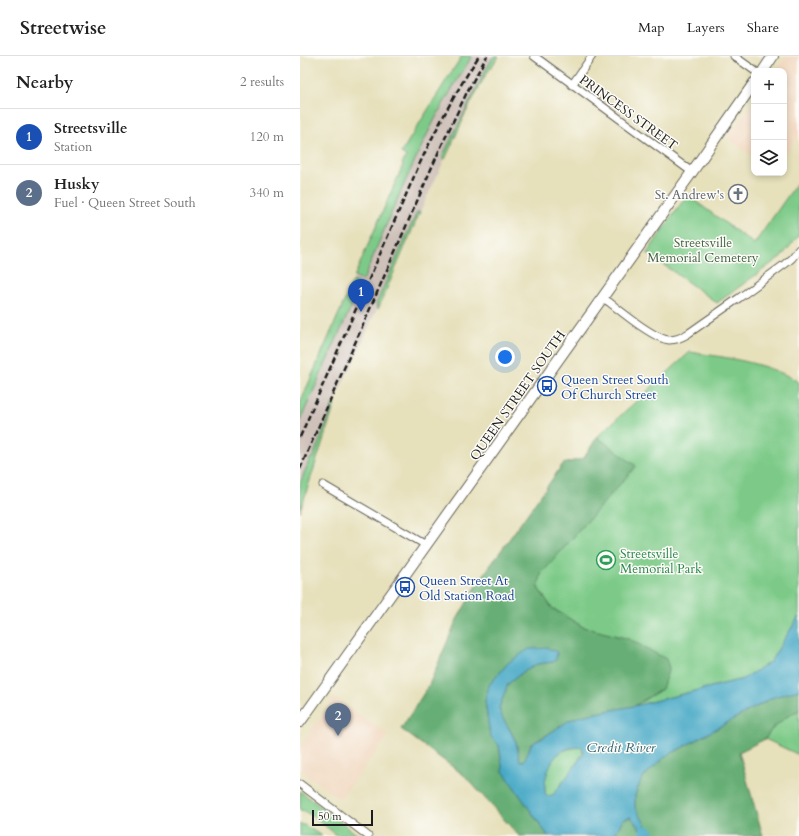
<!DOCTYPE html>
<html lang="en">
<head>
<meta charset="utf-8">
<style>
	:root { --surface:#fff; --page:#f6f6f6; --text:#222; --muted:#767676; --line:#e0e0e0; --accent:#b5179e }
	body { margin:0; font-family:Cardo,serif; background:var(--page); color:var(--text) }
	.controls { position:absolute; right:12px; top:12px; display:grid; overflow:hidden; border-radius:8px; box-shadow:0 2px 6px #0003 }
	.controls button { width:36px; height:36px; display:grid; place-items:center; padding:0; border:0; border-bottom:1px solid var(--line); background:var(--surface); color:var(--text); font:20px sans-serif }
	.scale { position:absolute; left:12px; bottom:10px; width:61px; box-sizing:border-box; padding-left:4px; border:2px solid #1c1c1c; border-top:0; font-size:11px; line-height:14px; white-space:nowrap; color:#1c1c1c; -webkit-text-stroke:3px #fdfcf7; paint-order:stroke }
	.you { position:absolute; left:205px; top:301px; width:14px; height:14px; margin:-10px; border:3px solid #fff; border-radius:50%; background:#1a73e8; box-shadow:0 0 0 6px #1a73e833 }
	.badge { display:grid; place-items:center; width:26px; height:26px; border-radius:50%; background:var(--accent); color:#fff; font-size:13px; font-weight:700 }
	.pin { position:absolute; translate:-50% -33px; filter:drop-shadow(0 1px 2px #0008) }
	.pin::after { content:''; position:absolute; top:21px; width:14px; height:12px; background:inherit; clip-path:polygon(0 0,100% 0,50% 100%) }
	.list { margin:0; padding:0; list-style:none }
	h2 { display:flex; justify-content:space-between; align-items:center; height:52px; margin:0; padding:0 16px; font-size:17px }
	h2 small { font-size:13px; font-weight:400; color:var(--muted) }
	.list li { display:grid; grid-template-columns:26px 1fr auto; gap:12px; align-items:center; box-sizing:border-box; height:56px; padding:0 16px; border-top:1px solid var(--line) }
	.list b { display:block; font-size:15px; white-space:nowrap }
	.list p { margin:0; font-size:13px; white-space:nowrap; color:var(--muted) }
	.list em { font-size:13px; font-style:normal; color:var(--muted) }
	.icon { flex:none; width:22px; height:22px; fill:none; stroke:currentColor; stroke-width:2; stroke-linecap:round; stroke-linejoin:round }
	.map { position:relative; flex:none; width:499px; height:780px; overflow:hidden }
	header { display:flex; align-items:center; gap:24px; box-sizing:border-box; height:56px; padding:0 20px; background:var(--surface); border-bottom:1px solid var(--line) }
	header strong { font-size:19px }
	nav { display:flex; gap:22px; margin-inline-start:auto; font-size:14px }
	main { display:flex }
	aside { flex:1; background:var(--surface) }
	.map>svg:first-child { display:block }
</style>
</head>
<body>
<header>
<strong>Streetwise</strong>
<nav><a>Map</a><a>Layers</a><a>Share</a></nav>
</header>
<main>
<aside>
<h2>Nearby<small>2 results</small></h2>
<ul class="list">
<li><span class="badge" style="background:#1a4fb4">1</span><div><b>Streetsville</b><p>Station</p></div><em>120 m</em></li>
<li><span class="badge" style="background:#5c6f8a">2</span><div><b>Husky</b><p>Fuel · Queen Street South</p></div><em>340 m</em></li>
</ul>
</aside>
<div class="map">
<svg width="499" height="780" viewBox="0 0 499 780">
	<rect width="100%" height="100%" fill="#fdfcf7"/>
	<filter id="ink" filterUnits="userSpaceOnUse"><feTurbulence type="fractalNoise" baseFrequency=".025" numOctaves="2"/><feDisplacementMap in="SourceGraphic" scale="8" xChannelSelector="R" yChannelSelector="G"/><feConvolveMatrix kernelMatrix="1 2 1 2 8 2 1 2 1" color-interpolation-filters="sRGB"/></filter>
	<filter id="wash" filterUnits="userSpaceOnUse"><feTurbulence type="fractalNoise" baseFrequency=".012" numOctaves="4" result="noise"/><feDisplacementMap in="SourceGraphic" scale="16" xChannelSelector="R" yChannelSelector="G"/><feGaussianBlur stdDeviation="0.9" result="paint"/><feColorMatrix in="noise" values="0 0 0 0 0 0 0 0 0 0 0 0 0 0 0 0 0 1.4 0 .05"/><feComposite in="paint" operator="in"/></filter>
	<g filter="url(#wash)">
		<rect width="100%" height="100%" fill="#e6e0bb"/>
		<g fill="#f0d5bc">
			<path d="M 486,0 L 499,0 L 499,79 L 484,100 L 484,15 L 476,15 Z"/>
			<path d="M 454,45 L 454,101 L 427,82 Z"/>
			<path d="M 34,642 L 89,679 L 40,743 L 0,714 L 0,691 Z"/>
		</g>
		<path fill="#cec1b9" d="M 162,0 L 199,0 L 185,20 L 162,64 L 163,64 L 120,156 L 78,253 L 77,252 L 50,314 L 49,314 L 41,331 L 0,455 L 0,347 L 103,109 L 102,108 L 106,100 L 101,97 L 147,23 Z"/>
		<g fill="#7dca88" stroke="#4c7352">
			<path d="M 162,0 L 172,0 C 155,28 138,55 124,85 C 102,131 82,178 63,225 L 54,221 L 103,109 L 102,108 L 106,100 L 101,97 L 147,23 Z"/>
			<path d="M 194,0 L 199,0 L 185,20 L 162,64 L 163,64 L 145,103 L 142,101 L 185,15 Z"/>
			<path d="M 499,124 L 499,179 L 482,200 L 417,247 L 347,197 L 387,139 L 454,188 Z"/>
			<path d="M 117,156 L 120,156 L 78,253 L 77,252 L 76,248 Z"/>
			<path d="M 53,225 L 61,229 L 0,365 L 0,347 Z"/>
			<path d="M 390,296 C 429,302 465,306 499,326 L 499,572 L 486,581 L 470,606 L 443,623 L 334,650 L 362,633 L 329,583 L 293,574 L 292,574 L 290,573 L 283,571 L 252,552 L 238,532 L 241,518 L 335,410 L 297,381 Z"/>
			<path d="M 33,347 L 35,348 L 0,455 L 0,427 L 10,403 L 13,401 C 20,383 28,366 33,347 Z"/>
			<path d="M 499,654 L 499,699 L 465,683 C 475,668 483,662 499,654 Z"/>
			<path d="M 282,691 L 283,693 L 283,697 L 272,714 L 253,739 L 246,740 C 242,725 248,702 263,695 C 269,692 275,692 282,691 Z"/>
			<path d="M 0,735 L 59,780 L 38,780 L 14,761 L 4,755 L 0,754 Z"/>
			<path d="M 0,768 L 4,769 L 22,780 L 0,780 Z"/>
		</g>
		<g fill="#66ae74" stroke="#416548">
			<path d="M 297,381 L 336,410 L 241,518 L 238,532 L 252,552 L 283,571 L 329,583 L 366,603 L 369,612 L 362,633 L 334,650 L 280,660 L 231,688 L 228,697 L 224,705 L 220,705 L 216,686 L 210,674 L 202,661 L 199,652 L 208,628 L 223,616 L 237,608 L 253,606 L 209,606 L 189,629 L 185,645 L 190,680 L 199,689 L 203,715 L 248,780 L 219,780 L 165,720 L 101,673 L 129,629 L 156,565 L 180,524 L 263,408 L 284,402 Z"/>
			<path d="M 499,634 L 499,654 L 486,661 L 472,673 L 465,683 L 439,696 L 463,780 L 316,780 L 316,776 L 323,763 L 331,761 L 341,774 L 345,768 L 335,751 L 335,739 L 342,722 L 365,701 L 474,641 Z"/>
		</g>
		<path fill="#47a9c6" stroke="#326271" fill-rule="evenodd" d="M 499,560 L 499,634 L 474,641 L 365,701 L 342,722 L 335,739 L 335,751 L 345,768 L 349,777 L 345,778 L 341,774 L 331,761 L 323,763 L 316,776 L 316,780 L 248,780 L 203,715 L 199,689 L 190,680 L 185,645 L 189,629 L 209,606 L 229,593 L 248,592 L 257,596 L 256,604 L 253,606 L 237,608 L 223,616 L 208,628 L 199,652 L 202,661 L 210,674 L 216,686 L 220,705 L 224,705 L 228,697 L 231,688 L 241,683 L 268,665 L 280,660 L 334,650 L 443,623 L 470,606 ZM 282,691 L 283,694 L 283,698 L 272,714 L 253,739 L 246,740 C 244,733 245,724 247,718 C 253,699 261,691 282,691 Z"/>
		<g fill="none" stroke-linecap="round" stroke-linejoin="round">
			<path stroke="#47a9c6" stroke-width="15" d="M 347,777 L 348,780"/>
		</g>
	</g>
	<g filter="url(#ink)">
		<g fill="none" stroke-linecap="round" stroke-linejoin="round">
			<defs>
				<g id="minor">
					<path d="M 234,0 L 392,116"/>
					<path d="M 434,0 L 455,15"/>
					<path d="M 272,29 L 292,0"/>
					<path d="M 302,242 L 309,246 C 322,256 354,283 369,284 C 376,284 383,281 389,277 L 439,242 L 485,208 L 492,202 L 499,193"/>
					<path d="M 23,429 L 126,489"/>
					<path d="M 0,728 L 68,780"/>
				</g>
				<g id="secondary">
					<path d="M 463,15 L 473,0"/>
					<path d="M 0,666 L 392,116 L 454,27"/>
				</g>
			</defs>
			<use href="#minor" stroke="#636154" stroke-width="9"/>
			<use href="#secondary" stroke="#636154" stroke-width="12"/>
			<use href="#minor" stroke="#fff" stroke-width="7"/>
			<use href="#secondary" stroke="#fff" stroke-width="10"/>
			<g stroke="#1c1c1c" stroke-width="2.5" stroke-dasharray="6 3" stroke-linecap="butt">
				<path d="M 0,381 L 119,109 C 137,71 156,35 179,0"/>
				<path d="M 0,413 L 139,95 L 168,34 L 187,0"/>
			</g>
		</g>
	</g>
	<defs>
		<symbol id="church-ring" viewBox="-11 -11 22 22"><circle r="9.5" fill="#fdfcf7" stroke="#6b7280" stroke-width="1.5"/><path d="M-1.2-6h2.4v3.5h3.3v2.4h-3.3V6h-2.4V-.1h-3.3v-2.4h3.3Z" fill="#6b7280"/></symbol>
		<symbol id="bus-ring" viewBox="-11 -11 22 22"><circle r="9.5" fill="#fdfcf7" stroke="#1a4fb4" stroke-width="1.5"/><path d="M-5-6H5V4H4V6H2V4H-2V6H-4V4H-5ZM-3.5-4V0h7V-4ZM-3.5 1.2v1.5H-2V1.2ZM2 1.2v1.5H3.5V1.2Z" fill="#1a4fb4"/></symbol>
		<symbol id="stadium-ring" viewBox="-11 -11 22 22"><circle r="9.5" fill="#fdfcf7" stroke="#2e9e5b" stroke-width="1.5"/><path d="M0-5a6.5 5 0 1 0 0 10a6.5 5 0 1 0 0-10ZM-3.5-1.8h7v3.6h-7Z" fill="#2e9e5b"/></symbol>
	</defs>
	<g fill-rule="evenodd">
		<use href="#church-ring" x="427" y="127" width="22" height="22"/>
		<use href="#bus-ring" x="236" y="319" width="22" height="22"/>
		<use href="#stadium-ring" x="295" y="493" width="22" height="22"/>
		<use href="#bus-ring" x="94" y="520" width="22" height="22"/>
	</g>
	<g text-anchor="middle" stroke-width="3" stroke-linejoin="round" paint-order="stroke">
		<g font-size="13" fill="#1c1c1c" stroke="#fdfcf7">
			<text transform="translate(329 56) rotate(36)" y="5">PRINCESS STREET</text>
			<text transform="translate(217 339) rotate(-55)" y="5">QUEEN STREET SOUTH</text>
		</g>
		<g font-size="13" fill="#5b616d" stroke="#fdfcf7" text-anchor="end">
			<text x="424" y="143">St. Andrew's</text>
		</g>
		<g font-size="13" fill="#436247" stroke="#fdfcf7">
			<text x="403" y="191">Streetsville<tspan x="403" dy="15">Memorial Cemetery</tspan></text>
		</g>
		<g font-size="13" fill="#164399" stroke="#fdfcf7" text-anchor="start">
			<text x="261" y="328">Queen Street South<tspan x="261" dy="15">Of Church Street</tspan></text>
			<text x="119" y="529">Queen Street At<tspan x="119" dy="15">Old Station Road</tspan></text>
		</g>
		<g font-size="13" fill="#27864d" stroke="#fdfcf7" text-anchor="start">
			<text x="320" y="502">Streetsville<tspan x="320" dy="15">Memorial Park</tspan></text>
		</g>
		<g font-size="14" font-style="italic" fill="#326271" stroke="#fdfcf7">
			<text x="321" y="696">Credit River</text>
		</g>
	</g>
</svg>
<div class="controls">
<button>+</button>
<button>−</button>
<button><svg class="icon" aria-label="layers" viewBox="0 0 24 24"><path d="M12 4l9 5-9 5-9-5zM3 14l9 5 9-5"/></svg></button>
</div>
<div class="scale">50 m</div>
<div class="you"></div>
<div class="pin badge" style="left:61px;top:256px;background:#1a4fb4">1</div>
<div class="pin badge" style="left:38px;top:680px;background:#5c6f8a">2</div>
</div>
</main>
</body>
</html>
